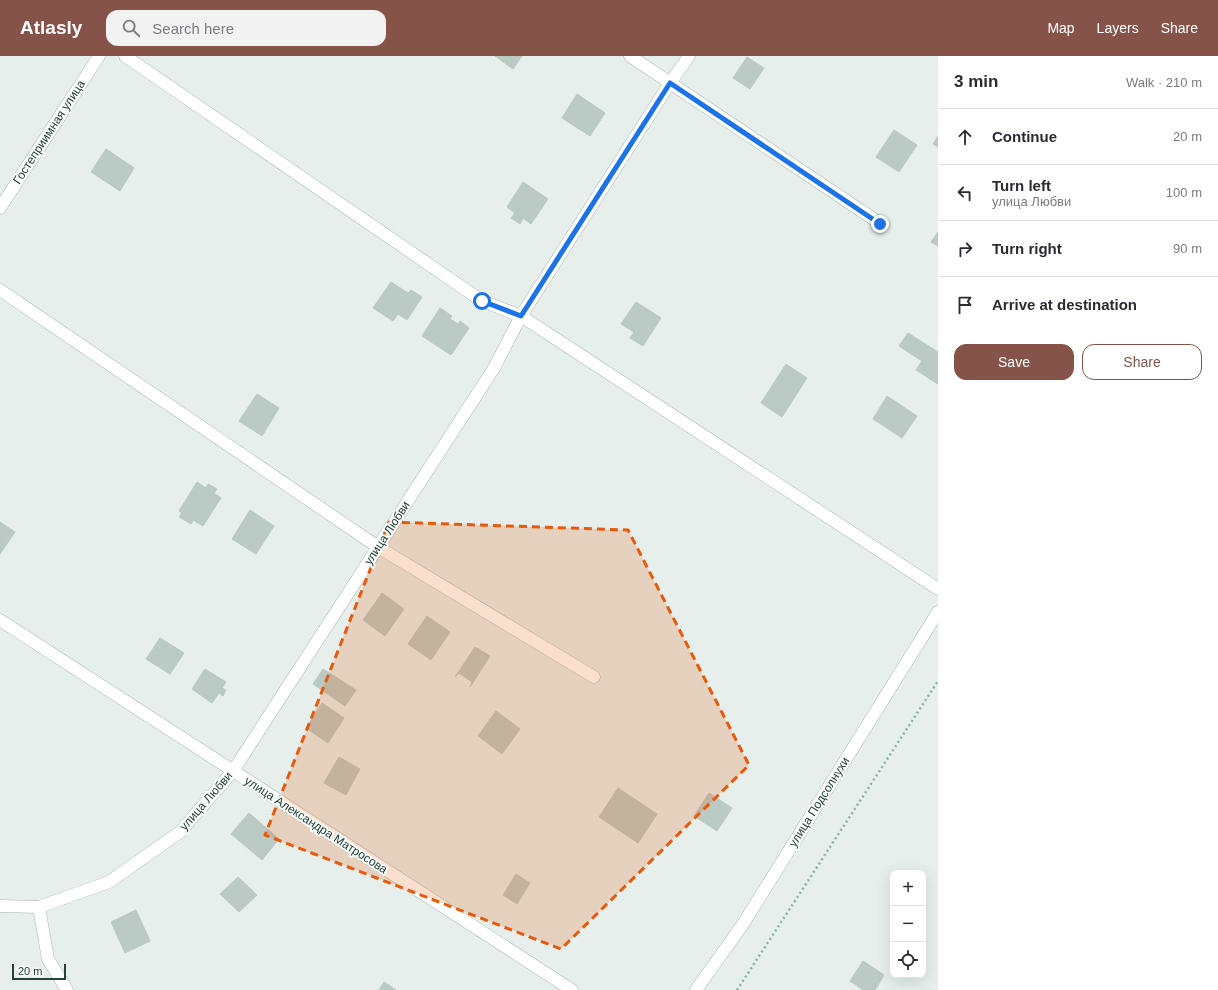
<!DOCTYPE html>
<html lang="en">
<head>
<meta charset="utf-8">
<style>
	:root { --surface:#fff; --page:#f2f2f3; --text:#2b2b33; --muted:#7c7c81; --line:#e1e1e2; --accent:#855347 }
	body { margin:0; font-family:Helvetica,sans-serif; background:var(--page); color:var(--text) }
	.controls { position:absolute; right:12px; bottom:12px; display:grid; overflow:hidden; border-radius:8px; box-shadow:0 4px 16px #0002 }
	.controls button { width:36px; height:36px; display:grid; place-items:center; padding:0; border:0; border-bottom:1px solid var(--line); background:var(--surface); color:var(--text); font:20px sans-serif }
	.scale { position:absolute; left:12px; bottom:10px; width:54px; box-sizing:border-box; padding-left:4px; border:2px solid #24423a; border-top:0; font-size:11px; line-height:14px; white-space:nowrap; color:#24423a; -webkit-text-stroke:3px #f7fbf9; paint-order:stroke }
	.stop { position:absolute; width:12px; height:12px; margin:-9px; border:3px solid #1a73e8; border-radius:50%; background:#fff }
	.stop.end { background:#1a73e8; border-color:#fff; box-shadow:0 1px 4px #0008 }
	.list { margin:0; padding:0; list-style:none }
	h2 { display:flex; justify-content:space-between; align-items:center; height:52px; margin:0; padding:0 16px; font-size:17px }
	h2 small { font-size:13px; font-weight:400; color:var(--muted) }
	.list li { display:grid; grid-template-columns:26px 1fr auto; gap:12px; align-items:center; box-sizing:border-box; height:56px; padding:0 16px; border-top:1px solid var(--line) }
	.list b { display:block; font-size:15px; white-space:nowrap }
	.list p { margin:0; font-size:13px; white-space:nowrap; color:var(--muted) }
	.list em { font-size:13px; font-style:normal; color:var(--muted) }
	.actions { display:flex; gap:8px; padding:12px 16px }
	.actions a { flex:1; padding:9px 0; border:1px solid var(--accent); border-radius:12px; text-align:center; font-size:14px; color:var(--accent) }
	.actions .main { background:var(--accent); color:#fff }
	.icon { flex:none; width:22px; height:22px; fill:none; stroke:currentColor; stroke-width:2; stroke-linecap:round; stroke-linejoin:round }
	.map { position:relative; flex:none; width:938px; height:934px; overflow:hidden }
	header { display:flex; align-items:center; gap:24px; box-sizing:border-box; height:56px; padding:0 20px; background:var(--accent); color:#fff }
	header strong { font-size:19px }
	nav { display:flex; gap:22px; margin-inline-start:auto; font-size:14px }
	.search { width:280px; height:36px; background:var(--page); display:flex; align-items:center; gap:10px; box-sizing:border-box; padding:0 14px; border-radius:12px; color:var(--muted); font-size:15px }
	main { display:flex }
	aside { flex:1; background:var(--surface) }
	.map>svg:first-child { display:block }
</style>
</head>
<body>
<header>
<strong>Atlasly</strong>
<div class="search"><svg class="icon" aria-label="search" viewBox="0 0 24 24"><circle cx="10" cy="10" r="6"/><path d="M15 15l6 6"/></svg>Search here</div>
<nav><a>Map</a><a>Layers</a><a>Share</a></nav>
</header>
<main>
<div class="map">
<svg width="938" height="934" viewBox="0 0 938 934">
	<rect width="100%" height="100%" fill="#e6efeb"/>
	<g fill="#bbcac4" stroke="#b8c9c2">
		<path d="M 495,0 L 522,0 L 513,13 Z"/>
		<path d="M 747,1 L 764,12 L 750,33 L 733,22 Z"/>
		<path d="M 577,38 L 605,57 L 590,80 L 562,62 Z"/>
		<path d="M 894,74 L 917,89 L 899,116 L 876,101 Z"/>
		<path d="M 938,80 L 938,91 L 933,88 Z"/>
		<path d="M 106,93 L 134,112 L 120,135 L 91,116 Z"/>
		<path d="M 523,126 L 548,143 L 531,168 L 523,162 L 520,168 L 511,162 L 515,157 L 507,151 Z"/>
		<path d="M 938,176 L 938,190 L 931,186 Z"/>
		<path d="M 391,226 L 408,237 L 411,234 L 422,241 L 407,264 L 398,258 L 393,265 L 373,252 Z"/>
		<path d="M 636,246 L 661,262 L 643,290 L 630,282 L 634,276 L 621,268 Z"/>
		<path d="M 440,252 L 452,260 L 450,263 L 458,268 L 460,265 L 469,272 L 451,299 L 422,280 Z"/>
		<path d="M 908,277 L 938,296 L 938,328 L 916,314 L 922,305 L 899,290 Z"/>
		<path d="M 786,308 L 807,322 L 782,361 L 761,347 Z"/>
		<path d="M 257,338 L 279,352 L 262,380 L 239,365 Z"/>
		<path d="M 887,340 L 917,360 L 902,382 L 873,363 Z"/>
		<path d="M 197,426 L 206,432 L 208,428 L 217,433 L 214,437 L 221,442 L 203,470 L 193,464 L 191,468 L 179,461 L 182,457 L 179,455 Z"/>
		<path d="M 250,454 L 274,470 L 256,498 L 232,483 Z"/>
		<path d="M 0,466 L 15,476 L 0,498 Z"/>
		<path d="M 382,537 L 404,553 L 385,580 L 363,564 Z"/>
		<path d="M 427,560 L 450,576 L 431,604 L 408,588 Z"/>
		<path d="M 160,582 L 184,597 L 170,618 L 146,603 Z"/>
		<path d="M 475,591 L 490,600 L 470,631 L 472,626 L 459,617 L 455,621 Z"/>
		<path d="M 205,613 L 226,626 L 222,632 L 226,634 L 223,640 L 219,637 L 212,647 L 192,633 Z"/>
		<path d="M 323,613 L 356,634 L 345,650 L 313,628 Z"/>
		<path d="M 322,647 L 344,662 L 328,687 L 306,672 Z"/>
		<path d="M 496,655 L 520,673 L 502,698 L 478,680 Z"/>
		<path d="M 339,701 L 360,713 L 346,739 L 324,727 Z"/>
		<path d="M 618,732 L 657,758 L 638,787 L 599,761 Z"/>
		<path d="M 709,737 L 732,752 L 717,775 L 694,760 Z"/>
		<path d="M 249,757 L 279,783 L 262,804 L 231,778 Z"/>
		<path d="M 516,818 L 530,827 L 517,848 L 503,839 Z"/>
		<path d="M 238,821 L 257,839 L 239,856 L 220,838 Z"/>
		<path d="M 136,854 L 150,885 L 125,897 L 111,866 Z"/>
		<path d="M 863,905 L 884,919 L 875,934 L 863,934 L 850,925 Z"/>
		<path d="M 384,926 L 396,934 L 379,934 Z"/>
	</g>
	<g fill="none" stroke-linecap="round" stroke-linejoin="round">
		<defs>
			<g id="minor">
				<path d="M 125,0 L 482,245 L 521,260 L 938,533"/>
				<path d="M 630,0 L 881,168"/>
				<path d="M 0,152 L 99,0"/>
				<path d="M 0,234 L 378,491 L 594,621"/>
				<path d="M 0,564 L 572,934"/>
				<path d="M 0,850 L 39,851 L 109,826 L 180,776 L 233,715 L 494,312 L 521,260 L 670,27 L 689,0"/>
				<path d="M 39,851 L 48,903 L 67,934"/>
				<path d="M 696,934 L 743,868 L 938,556"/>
			</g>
		</defs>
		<use href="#minor" stroke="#a8b8b2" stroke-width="13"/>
		<path stroke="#86b3a5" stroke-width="2.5" stroke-dasharray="2 3" stroke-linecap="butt" d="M 737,934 L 938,625"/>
		<use href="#minor" stroke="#fff" stroke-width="12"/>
	</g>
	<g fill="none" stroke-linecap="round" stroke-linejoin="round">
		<path stroke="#1a73e8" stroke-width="5" d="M 482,245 L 521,260 L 670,27 L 880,168"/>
	</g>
	<path fill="#e8590c" fill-opacity="0.2" stroke="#e8590c" stroke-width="3" stroke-dasharray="8 5" stroke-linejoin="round" d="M 389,466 L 628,474 L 749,709 L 561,893 L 265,779 Z"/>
	<g text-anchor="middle" stroke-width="4" stroke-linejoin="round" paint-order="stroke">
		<g font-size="12" fill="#24423a" stroke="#f7fbf9">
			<text transform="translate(49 76) rotate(-57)" y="4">Гостеприимная улица</text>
			<text transform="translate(387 477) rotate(-57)" y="4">улица Любви</text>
			<text transform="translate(206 745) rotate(-49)" y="4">улица Любви</text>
			<text transform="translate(819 746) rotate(-58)" y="4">улица Подсолнухи</text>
			<text transform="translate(316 769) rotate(33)" y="4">улица Александра Матросова</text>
		</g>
	</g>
</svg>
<div class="controls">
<button>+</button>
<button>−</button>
<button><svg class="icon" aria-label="locate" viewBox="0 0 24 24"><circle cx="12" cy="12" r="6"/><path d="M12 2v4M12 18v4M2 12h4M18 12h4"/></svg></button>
</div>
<div class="scale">20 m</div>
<div class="stop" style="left:482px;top:245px"></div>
<div class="stop end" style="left:880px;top:168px"></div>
</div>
<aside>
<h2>3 min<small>Walk · 210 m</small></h2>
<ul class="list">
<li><svg class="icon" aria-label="ahead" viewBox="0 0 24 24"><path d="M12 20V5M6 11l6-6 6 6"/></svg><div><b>Continue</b></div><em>20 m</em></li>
<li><svg class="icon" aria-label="left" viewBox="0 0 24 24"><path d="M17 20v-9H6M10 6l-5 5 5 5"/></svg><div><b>Turn left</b><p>улица Любви</p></div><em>100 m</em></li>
<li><svg class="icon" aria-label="right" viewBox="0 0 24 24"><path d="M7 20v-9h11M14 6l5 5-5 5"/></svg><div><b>Turn right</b></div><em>90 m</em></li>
<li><svg class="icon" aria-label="arrive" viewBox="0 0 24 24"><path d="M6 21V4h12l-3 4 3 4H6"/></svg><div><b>Arrive at destination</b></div></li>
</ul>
<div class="actions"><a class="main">Save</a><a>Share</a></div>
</aside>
</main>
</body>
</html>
